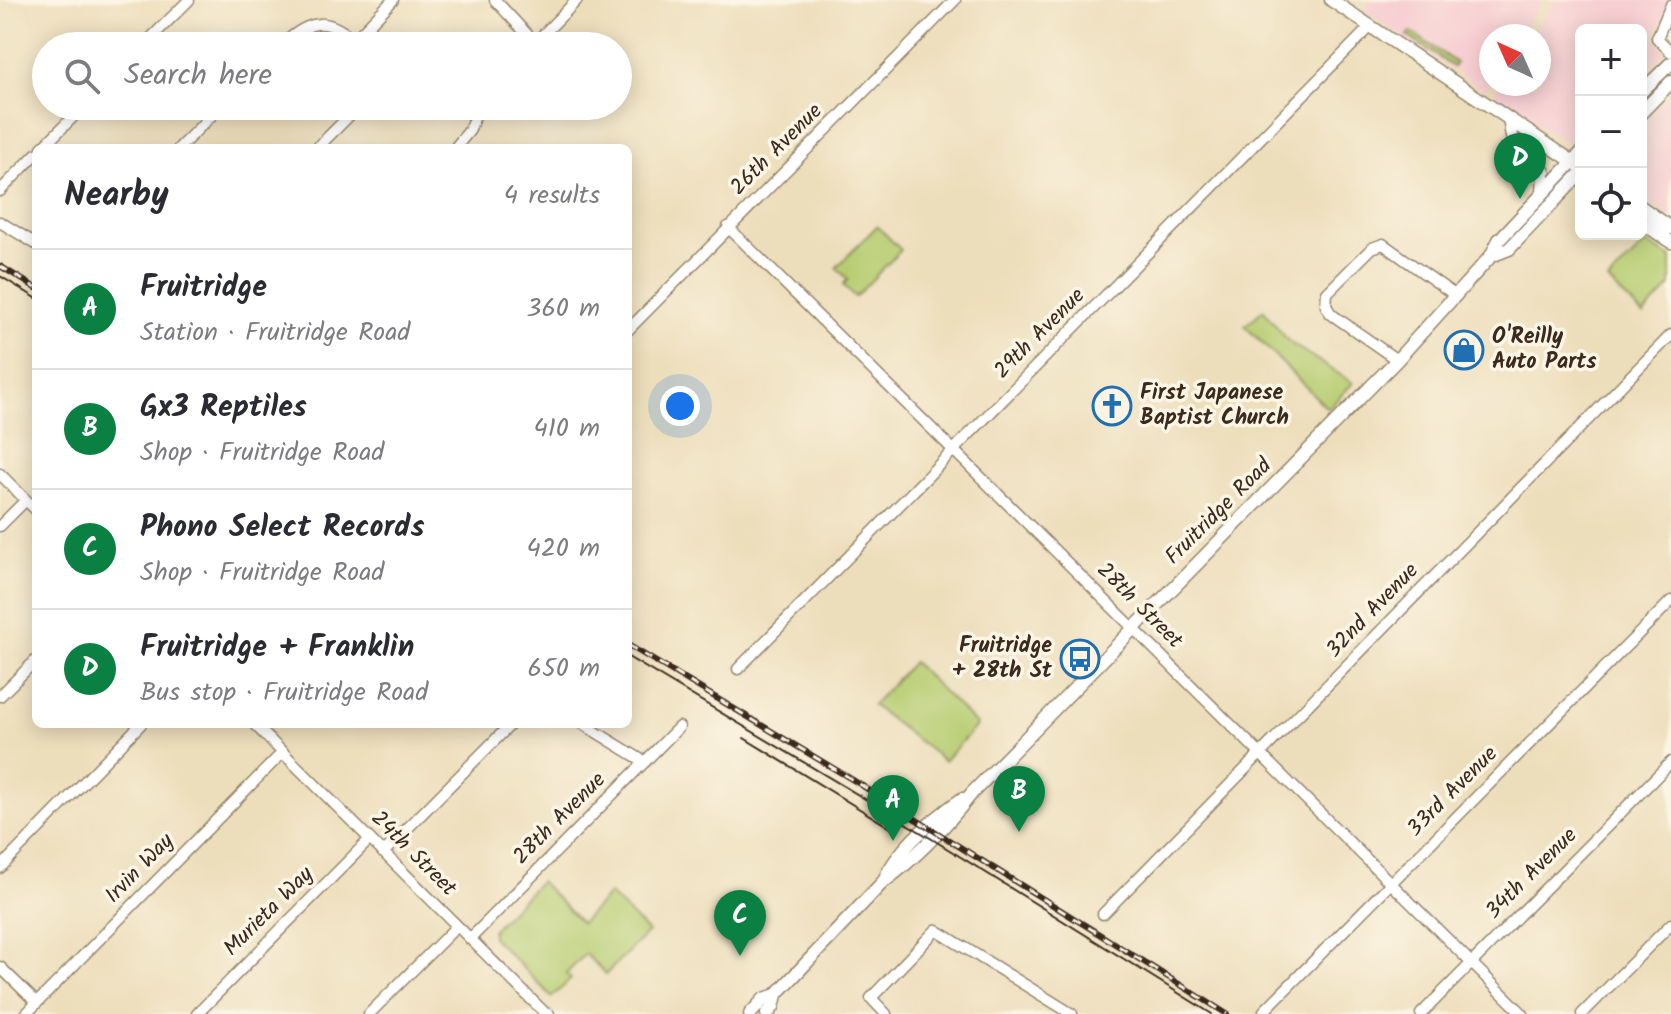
<!DOCTYPE html>
<meta charset="utf-8">
<style>
body{margin:0;font-family:Kalam,sans-serif;background:#f7f7f7;color:#2b2b33}
.controls{position:absolute;right:24px;top:24px;display:grid;overflow:hidden;border-radius:12px;box-shadow:0 4px 20px #0003}
.controls button{width:72px;height:72px;display:grid;place-items:center;padding:0;border:0;border-bottom:2px solid #e1e1e2;background:#fff;color:#2b2b33;font:40px sans-serif}
.compass{position:absolute;left:1479px;top:24px;width:72px;height:72px;border-radius:50%;background:#fff;box-shadow:0 4px 20px #0003;rotate:315deg}
.you{position:absolute;left:680px;top:406px;width:28px;height:28px;margin:-20px;border:6px solid #fff;border-radius:50%;background:#1a73e8;box-shadow:0 0 0 12px #1a73e833}
.badge{display:grid;place-items:center;width:52px;height:52px;border-radius:50%;background:#0b8043;color:#fff;font-size:26px;font-weight:700}
.pin{position:absolute;translate:-50% -66px;filter:drop-shadow(0 2px 4px #0008)}
.pin::after{content:'';position:absolute;top:42px;width:28px;height:24px;background:inherit;clip-path:polygon(0 0,100% 0,50% 100%)}
.list{margin:0;padding:0;list-style:none}
h2{display:flex;justify-content:space-between;align-items:center;height:104px;margin:0;padding:0 32px;font-size:34px}
h2 small{font-size:26px;font-weight:400;color:#7c7c81}
.list li{display:grid;grid-template-columns:52px 1fr auto;gap:24px;align-items:center;box-sizing:border-box;height:120px;padding:0 32px;border-top:2px solid #e1e1e2}
.list b{display:block;font-size:30px;white-space:nowrap}
.list p{margin:0;font-size:26px;white-space:nowrap;color:#7c7c81}
.list em{font-size:26px;font-style:normal;color:#7c7c81}
.icon{flex:none;width:44px;height:44px;fill:none;stroke:currentColor;stroke-width:2;stroke-linecap:round;stroke-linejoin:round}
.map{position:relative;flex:none;width:1671px;height:1014px;overflow:hidden}
.search{position:absolute;background:#fff;box-shadow:0 4px 20px #0003;left:32px;top:32px;width:600px;height:88px;display:flex;align-items:center;gap:20px;box-sizing:border-box;padding:0 28px;border-radius:44px;color:#7c7c81;font-size:30px}
.panel{position:absolute;background:#fff;box-shadow:0 4px 20px #0003;left:32px;top:144px;width:600px;height:584px;border-radius:12px}
.map>svg:first-child{display:block}
.built{fill:#f7cfd2}
.green{fill:#b6cc70;stroke:#787b47;stroke-width:2}
.lines{fill:none;stroke-linecap:round;stroke-linejoin:round}
.minor-casing{stroke:#94846c;stroke-width:13}
.major-casing{stroke:#94846c;stroke-width:15}
.minor{stroke:#fff;stroke-width:10}
.major{stroke:#fff;stroke-width:12}
.tram{stroke:#3b2a1e;stroke-width:2}
.rail-casing{stroke:#3b2a1e;stroke-width:6}
.rail{stroke:#fcf5e5;stroke-width:3;stroke-dasharray:9;stroke-linecap:butt}
.labels{text-anchor:middle;dominant-baseline:central;stroke-width:7;stroke-linejoin:round;paint-order:stroke}
.street-label{font-size:22px;fill:#3b2a1e;stroke:#fcf5e5}
.poi-label{font-size:22px;font-weight:bold;fill:#3b2a1e;stroke:#fcf5e5;text-anchor:start}
</style>
<div class="map">
<svg width="1671" height="1014" viewBox="0 0 1671 1014">
<rect width="100%" height="100%" fill="#fcf5e5"/>
<filter id="ink" filterUnits="userSpaceOnUse"><feTurbulence type="fractalNoise" baseFrequency=".0125" numOctaves="2"/><feDisplacementMap in="SourceGraphic" scale="16" xChannelSelector="R" yChannelSelector="G"/><feConvolveMatrix kernelMatrix="1 2 1 2 8 2 1 2 1" color-interpolation-filters="sRGB"/></filter>
<filter id="wash" filterUnits="userSpaceOnUse"><feTurbulence type="fractalNoise" baseFrequency=".006" numOctaves="4" result="noise"/><feDisplacementMap in="SourceGraphic" scale="32" xChannelSelector="R" yChannelSelector="G"/><feGaussianBlur stdDeviation="1.8" result="paint"/><feColorMatrix in="noise" values="0 0 0 0 0 0 0 0 0 0 0 0 0 0 0 0 0 1.4 0 .05"/><feComposite in="paint" operator="in"/></filter>
<g filter="url(#wash)">
<rect width="100%" height="100%" fill="#eddebb"/>
<!-- built -->
<path class="built" d="M 1371,0 L 1536,0 L 1541,3 L 1520,36 L 1491,36 L 1491,82 L 1485,91 L 1364,11 Z
M 1555,0 L 1670,0 L 1654,37 L 1666,51 L 1641,76 L 1641,30 L 1581,30 L 1581,137 L 1569,142 L 1563,140 L 1493,97 L 1499,84 L 1539,84 L 1539,36 L 1531,36 Z
M 1671,92 L 1671,218 L 1641,197 L 1641,125 Z"/>
<!-- green -->
<path class="green" d="M 1411,32 L 1456,63 L 1453,67 L 1408,36 Z
M 877,226 L 901,250 L 855,297 L 843,285 L 848,279 L 836,268 Z
M 1646,243 L 1671,258 L 1671,286 L 1643,315 L 1608,281 Z
M 1263,310 L 1289,342 L 1353,383 L 1328,409 L 1245,326 Z
M 913,662 L 977,725 L 944,761 L 872,705 Z
M 540,881 L 581,923 L 609,894 L 648,932 L 606,974 L 585,954 L 566,974 L 571,979 L 552,997 L 492,937 L 492,930 Z"/>
</g>
<g filter="url(#ink)">
<g class="lines">
<!-- minor casing -->
<g class="minor-casing">
<path id="minor" d="M 495,0 L 537,45
M 1671,5 L 1657,38 L 1671,52
M 354,40 L 393,0
M 143,46 L 189,0
M 281,46 C 311,17 330,16 360,46
M 532,46 L 577,0
M 42,148 L 84,106
M 179,148 L 221,106
M 317,148 L 359,106
M 455,148 L 469,131 L 479,106
M 0,191 L 36,154
M 0,222 L 36,244
M 728,227 L 1523,1014
M 628,330 L 955,0
M 1397,360 L 1331,314 L 1326,306 L 1327,293 L 1372,248 L 1383,244 L 1456,296
M 0,474 L 36,510
M 0,526 L 26,500
M 738,669 L 1371,26
M 0,696 L 36,660
M 254,724 L 544,1012 L 549,1014
M 583,724 L 645,762
M 383,853 L 511,724
M 0,868 L 141,724
M 1103,914 L 1671,335
M 470,939 L 679,727
M 0,967 L 37,1003
M 1264,1011 L 1671,601
M 26,1014 L 283,752
M 197,1014 L 370,839
M 369,1014 L 457,926
M 886,1014 L 871,998 L 936,930 L 1072,1014
M 1421,1014 L 1671,762
M 1582,1014 L 1671,924"/>
</g>
<!-- major casing -->
<g class="major-casing">
<path id="major" d="M 1331,0 L 1581,167
M 1641,92 L 1671,63
M 1641,113 L 1671,82
M 1509,119 L 1513,142 L 1540,165 L 1544,172 L 1543,191
M 1641,207 L 1671,228
M 1641,222 L 1671,242
M 1491,256 L 1509,249 L 1581,173
M 884,880 C 899,848 933,819 962,799
M 750,1014 L 764,999 L 776,995 L 882,883 C 916,858 946,826 972,793 L 1397,360 L 1491,256 L 1499,240 L 1581,153
M 767,1014 L 773,1007 L 776,995"/>
</g>
<!-- minor -->
<use href="#minor" class="minor"/>
<!-- major -->
<use href="#major" class="major"/>
<!-- tram -->
<path class="tram" d="M 0,276 L 36,298
M 628,657 L 932,839 L 1212,1014
M 744,738 L 894,830"/>
<!-- rail casing -->
<g class="rail-casing">
<path id="rail" d="M 0,266 L 36,288
M 628,645 L 853,780 L 1227,1014"/>
</g>
<!-- rail -->
<use href="#rail" class="rail"/>
</g>
</g>
<!-- icons -->
<defs>
<g id="shop-ring" transform="scale(2)"><circle r="9.5" fill="#fcf5e5" stroke="#1f6fb2" stroke-width="1.5"/><path d="M-5-2.5h2.3a2.7 3.5 0 0 1 5.4 0H5L5.5 6h-11ZM-1.5-2.5h3a1.5 2.3 0 0 0-3 0Z" fill="#1f6fb2"/></g>
<g id="church-ring" transform="scale(2)"><circle r="9.5" fill="#fcf5e5" stroke="#1f6fb2" stroke-width="1.5"/><path d="M-1.2-6h2.4v3.5h3.3v2.4h-3.3V6h-2.4V-.1h-3.3v-2.4h3.3Z" fill="#1f6fb2"/></g>
<g id="bus-ring" transform="scale(2)"><circle r="9.5" fill="#fcf5e5" stroke="#1f6fb2" stroke-width="1.5"/><path d="M-5-6H5V4H4V6H2V4H-2V6H-4V4H-5ZM-3.5-4V0h7V-4ZM-3.5 1.2v1.5H-2V1.2ZM2 1.2v1.5H3.5V1.2Z" fill="#1f6fb2"/></g>
</defs>
<g fill-rule="evenodd">
<use href="#shop-ring" x="1464" y="350"/>
<use href="#church-ring" x="1112" y="406"/>
<use href="#bus-ring" x="1080" y="659"/>
</g>
<g class="labels">
<!-- street labels -->
<g class="street-label">
<text transform="translate(777 150) rotate(-45)">26th Avenue</text>
<text transform="translate(1040 334) rotate(-45)">29th Avenue</text>
<text transform="translate(1219 512) rotate(-45)">Fruitridge Road</text>
<text transform="translate(1139 606) rotate(45)">28th Street</text>
<text transform="translate(1373 611) rotate(-46)">32nd Avenue</text>
<text transform="translate(1453 792) rotate(-45)">33rd Avenue</text>
<text transform="translate(560 819) rotate(-45)">28th Avenue</text>
<text transform="translate(413 854) rotate(45)">24th Street</text>
<text transform="translate(140 869) rotate(-46)">Irvin Way</text>
<text transform="translate(1532 874) rotate(-45)">34th Avenue</text>
<text transform="translate(269 912) rotate(-45)">Murieta Way</text>
</g>
<!-- poi labels -->
<g class="poi-label">
<text x="1492" y="337">O'Reilly<tspan x="1492" dy="25">Auto Parts</tspan></text>
<text x="1140" y="393">First Japanese<tspan x="1140" dy="25">Baptist Church</tspan></text>
<text x="1052" y="646" text-anchor="end">Fruitridge<tspan x="1052" dy="25">+ 28th St</tspan></text>
</g>
</g>
</svg>
<div class="controls">
<button>+</button>
<button>−</button>
<button><svg class="icon" aria-label="locate" viewBox="0 0 24 24"><circle cx="12" cy="12" r="6"/><path d="M12 2v4M12 18v4M2 12h4M18 12h4"/></svg></button>
</div>
<svg class="compass" viewBox="-18 -18 36 36"><path d="M0-13l5 13h-10z" fill="#e53935"/><path d="M0 13l5-13h-10z" fill="#7c7c81"/></svg>
<div class="you"></div>
<div class="pin badge" style="left:893px;top:841px">A</div>
<div class="pin badge" style="left:1019px;top:832px">B</div>
<div class="pin badge" style="left:740px;top:956px">C</div>
<div class="pin badge" style="left:1520px;top:199px">D</div>
<div class="search"><svg class="icon" aria-label="search" viewBox="0 0 24 24"><circle cx="10" cy="10" r="6"/><path d="M15 15l6 6"/></svg>Search here</div>
<section class="panel">
<h2>Nearby<small>4 results</small></h2>
<ul class="list">
<li><span class="badge">A</span><div><b>Fruitridge</b><p>Station · Fruitridge Road</p></div><em>360 m</em></li>
<li><span class="badge">B</span><div><b>Gx3 Reptiles</b><p>Shop · Fruitridge Road</p></div><em>410 m</em></li>
<li><span class="badge">C</span><div><b>Phono Select Records</b><p>Shop · Fruitridge Road</p></div><em>420 m</em></li>
<li><span class="badge">D</span><div><b>Fruitridge + Franklin</b><p>Bus stop · Fruitridge Road</p></div><em>650 m</em></li>
</ul>
</section>
</div>
